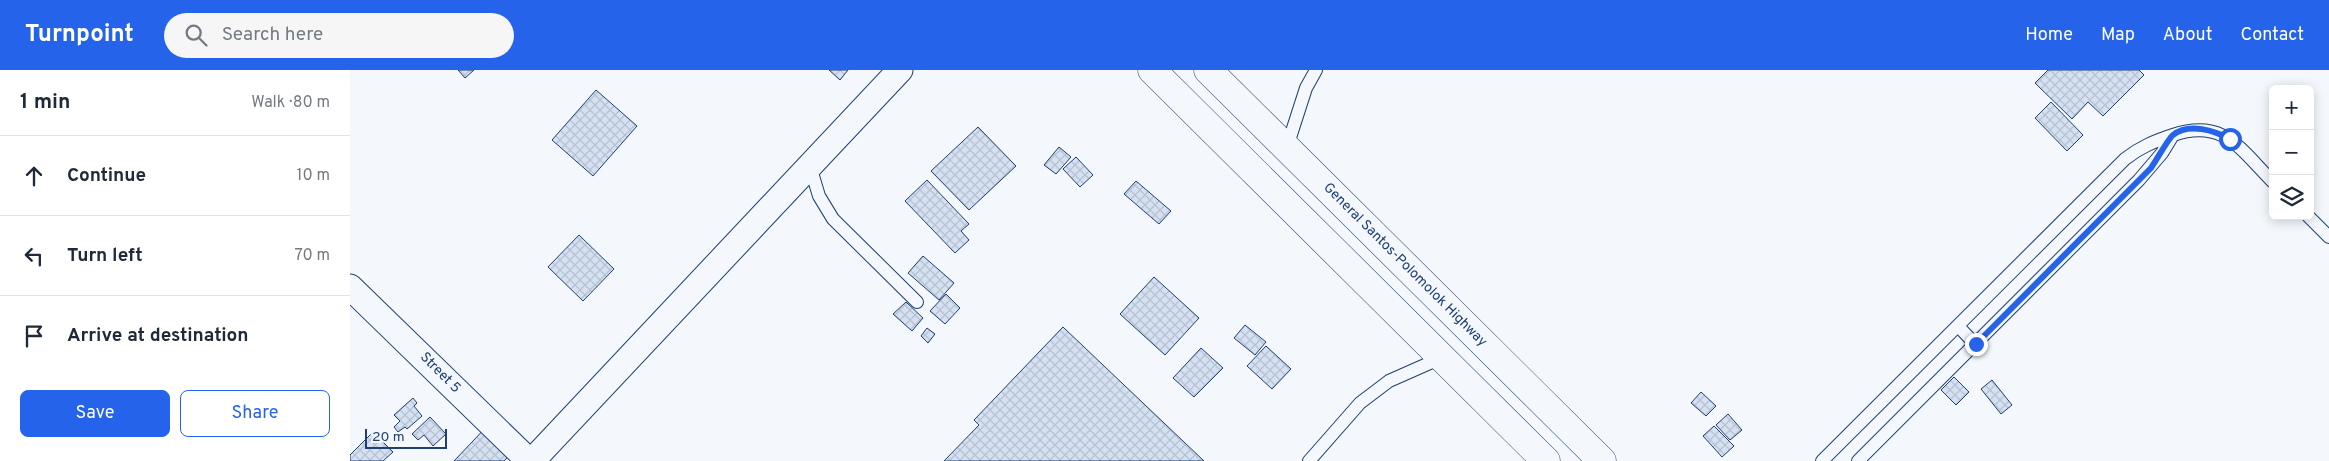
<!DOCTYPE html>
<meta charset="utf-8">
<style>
body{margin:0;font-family:Overpass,sans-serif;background:#f6f6f7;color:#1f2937}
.controls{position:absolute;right:15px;top:15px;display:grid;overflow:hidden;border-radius:8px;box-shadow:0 2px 12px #0003}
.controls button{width:45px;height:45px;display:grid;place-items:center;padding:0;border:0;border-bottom:1px solid #e0e1e3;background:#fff;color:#1f2937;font:25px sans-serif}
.scale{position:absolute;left:15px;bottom:12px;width:82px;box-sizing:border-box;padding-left:5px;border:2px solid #1d3f73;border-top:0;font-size:14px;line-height:18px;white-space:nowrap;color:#1d3f73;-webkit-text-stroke:4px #f4f7fb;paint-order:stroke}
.stop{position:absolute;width:15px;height:15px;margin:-11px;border:4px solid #2563eb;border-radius:50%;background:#fff}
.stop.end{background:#2563eb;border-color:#fff;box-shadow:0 1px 5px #0008}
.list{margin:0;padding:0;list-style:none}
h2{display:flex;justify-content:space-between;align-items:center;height:65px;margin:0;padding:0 20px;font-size:21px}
h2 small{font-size:16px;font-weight:400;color:#747a83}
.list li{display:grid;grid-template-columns:32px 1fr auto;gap:15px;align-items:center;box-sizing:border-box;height:80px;padding:0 20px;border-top:1px solid #e0e1e3}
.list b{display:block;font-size:19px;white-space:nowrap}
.list em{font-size:16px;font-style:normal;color:#747a83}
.actions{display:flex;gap:10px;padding:15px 20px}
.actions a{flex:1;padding:11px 0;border:1px solid #2563eb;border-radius:8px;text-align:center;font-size:18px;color:#2563eb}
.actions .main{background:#2563eb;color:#fff}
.icon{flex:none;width:28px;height:28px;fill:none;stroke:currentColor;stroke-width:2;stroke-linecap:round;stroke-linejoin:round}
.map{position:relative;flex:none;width:1979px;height:391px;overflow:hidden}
header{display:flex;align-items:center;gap:30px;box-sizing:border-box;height:70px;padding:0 25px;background:#2563eb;color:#fff}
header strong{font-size:24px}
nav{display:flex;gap:28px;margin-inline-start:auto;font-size:18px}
.search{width:350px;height:45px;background:#f6f6f7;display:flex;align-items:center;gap:12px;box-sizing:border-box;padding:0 18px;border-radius:28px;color:#747a83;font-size:19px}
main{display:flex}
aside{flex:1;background:#fff}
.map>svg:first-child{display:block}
.building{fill:url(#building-cross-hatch);stroke:#1d3f73}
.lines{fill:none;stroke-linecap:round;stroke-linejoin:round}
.lane-casing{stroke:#1d3f73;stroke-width:14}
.street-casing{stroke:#1d3f73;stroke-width:27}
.highway-casing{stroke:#1d3f73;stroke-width:29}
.lane{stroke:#f4f7fb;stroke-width:12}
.street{stroke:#f4f7fb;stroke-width:25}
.highway{stroke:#f4f7fb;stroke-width:28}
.route{stroke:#2563eb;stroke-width:6}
.labels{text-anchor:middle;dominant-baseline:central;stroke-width:4;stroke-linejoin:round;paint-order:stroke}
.street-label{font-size:14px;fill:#1d3f73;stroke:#f4f7fb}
</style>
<header>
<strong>Turnpoint</strong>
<div class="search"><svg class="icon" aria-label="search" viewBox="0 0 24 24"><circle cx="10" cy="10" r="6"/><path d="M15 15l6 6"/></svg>Search here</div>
<nav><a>Home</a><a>Map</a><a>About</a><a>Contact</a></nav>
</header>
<main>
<aside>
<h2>1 min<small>Walk · 80 m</small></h2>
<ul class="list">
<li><svg class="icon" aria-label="ahead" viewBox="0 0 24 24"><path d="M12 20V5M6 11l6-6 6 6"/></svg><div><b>Continue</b></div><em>10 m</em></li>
<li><svg class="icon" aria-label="left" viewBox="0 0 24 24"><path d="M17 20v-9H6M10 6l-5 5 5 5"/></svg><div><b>Turn left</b></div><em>70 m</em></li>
<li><svg class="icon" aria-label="arrive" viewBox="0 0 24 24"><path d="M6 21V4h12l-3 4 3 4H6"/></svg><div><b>Arrive at destination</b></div></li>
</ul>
<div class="actions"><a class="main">Save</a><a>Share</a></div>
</aside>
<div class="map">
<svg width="1979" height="391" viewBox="0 0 1979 391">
<defs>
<pattern id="building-cross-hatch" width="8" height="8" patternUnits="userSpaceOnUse" patternTransform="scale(1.25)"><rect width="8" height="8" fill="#d5e0f0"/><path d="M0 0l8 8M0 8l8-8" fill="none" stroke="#b6c1d1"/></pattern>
</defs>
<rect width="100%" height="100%" fill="#f4f7fb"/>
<!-- building -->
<path class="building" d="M 108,0 L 124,0 L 115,8 Z
M 479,0 L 498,0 L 490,10 Z
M 1698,0 L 1789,0 L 1794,5 L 1753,46 L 1738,32 L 1722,49 L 1685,13 Z
M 246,20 L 287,56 L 243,106 L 202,70 Z
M 1701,32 L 1733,65 L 1717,81 L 1685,48 Z
M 628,57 L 666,96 L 619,140 L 581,101 Z
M 709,77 L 721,87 L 706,104 L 694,95 Z
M 726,87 L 743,105 L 730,117 L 713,99 Z
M 577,110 L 619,154 L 611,161 L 619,170 L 605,183 L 555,131 Z
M 786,111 L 821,141 L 809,154 L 774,124 Z
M 229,165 L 264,199 L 233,231 L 198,197 Z
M 573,186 L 604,213 L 589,230 L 558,203 Z
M 804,207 L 849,248 L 815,285 L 770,244 Z
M 596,224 L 610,238 L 595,254 L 580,241 Z
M 556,232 L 573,248 L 562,261 L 543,244 Z
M 895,255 L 916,272 L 905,285 L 884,268 Z
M 713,257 L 854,391 L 594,391 L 629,355 L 624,350 Z
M 577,258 L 585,264 L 578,273 L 571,266 Z
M 916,276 L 941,299 L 922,319 L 897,296 Z
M 851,278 L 873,298 L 844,327 L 823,308 Z
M 1604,307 L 1619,322 L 1606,335 L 1591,320 Z
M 1642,310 L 1662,335 L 1651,344 L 1631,319 Z
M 1351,322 L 1366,336 L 1356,346 L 1341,333 Z
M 63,328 L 67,333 L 64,336 L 72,346 L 57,359 L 55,357 L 48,362 L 44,357 L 50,351 L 44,345 Z
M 1378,344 L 1392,360 L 1380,370 L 1366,355 Z
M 80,347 L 96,364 L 83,376 L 74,365 L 68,370 L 62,364 Z
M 141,352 L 168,376 L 154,391 L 104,391 Z
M 1364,356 L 1384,376 L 1372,387 L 1353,366 Z
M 23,362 L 43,382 L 33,391 L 0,391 L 0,385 Z"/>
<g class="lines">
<!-- lane casing -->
<g class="lane-casing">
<path id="lane" d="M 937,77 L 956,18 L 966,0
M 460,96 L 469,126 L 483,149 L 567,232
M 1958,146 L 1979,167
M 1608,256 L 1625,274
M 959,391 L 1010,333 L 1039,311 L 1091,288
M 1472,391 L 1775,89 C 1790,77 1805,71 1823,65 C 1874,48 1890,79 1923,112
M 1508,391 L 1789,110 L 1812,83 L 1823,65"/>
</g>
<!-- street casing -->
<g class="street-casing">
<path id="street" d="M 0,217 L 179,391
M 182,391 L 550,0"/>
</g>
<!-- highway casing -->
<g class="highway-casing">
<path id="highway" d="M 802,0 L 1196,391
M 858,0 L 1252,391"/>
</g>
<!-- lane -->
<use href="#lane" class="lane"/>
<!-- street -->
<use href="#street" class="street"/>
<!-- highway -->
<use href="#highway" class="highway"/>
</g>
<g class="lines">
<!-- route -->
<path class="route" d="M 1626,274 L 1801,98 C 1806,91 1818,69 1823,65 C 1839,52 1865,61 1880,69"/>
</g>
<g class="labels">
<!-- street labels -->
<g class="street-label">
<text transform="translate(1055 195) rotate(45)">General Santos-Polomolok Highway</text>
<text transform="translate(90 303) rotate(45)">Street 5</text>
</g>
</g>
</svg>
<div class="controls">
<button>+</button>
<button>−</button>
<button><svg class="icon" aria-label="layers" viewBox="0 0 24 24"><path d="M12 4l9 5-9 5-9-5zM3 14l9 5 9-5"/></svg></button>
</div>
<div class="scale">20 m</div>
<div class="stop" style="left:1880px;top:69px"></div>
<div class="stop end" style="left:1626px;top:274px"></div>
</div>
</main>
